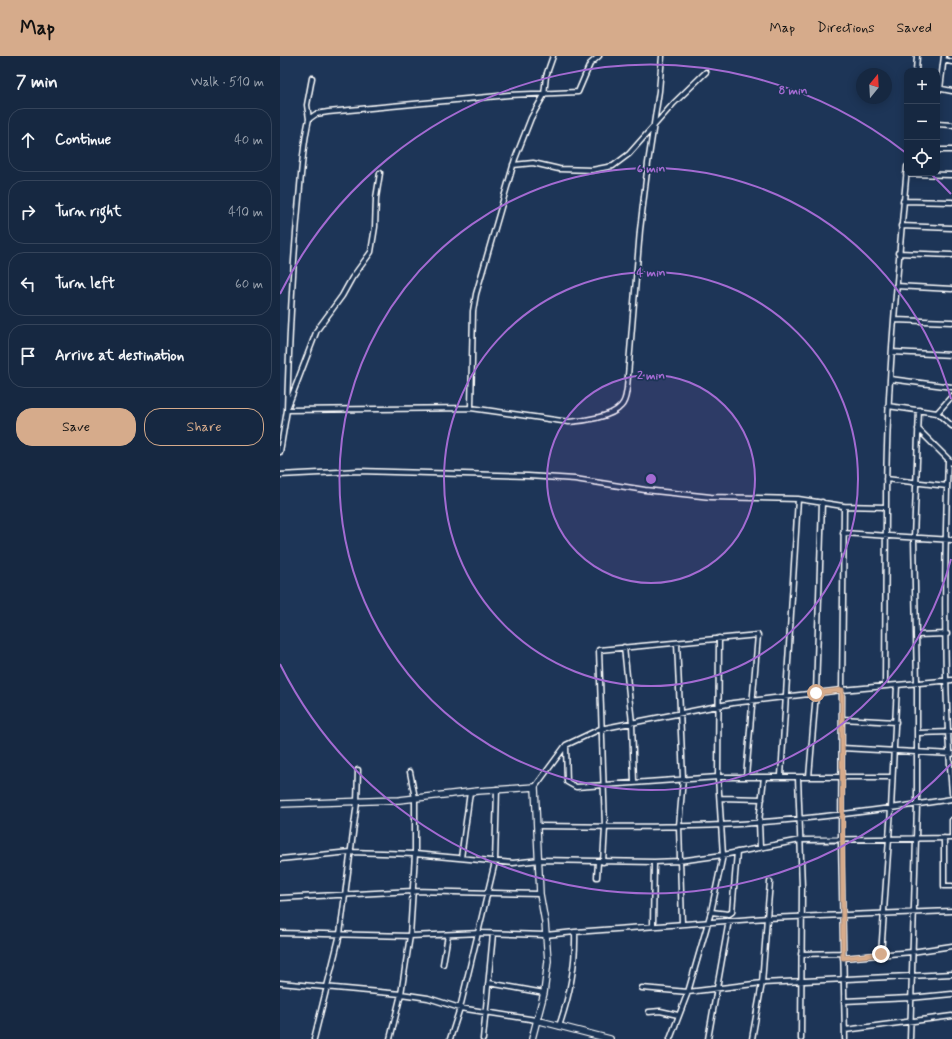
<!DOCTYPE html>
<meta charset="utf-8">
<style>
body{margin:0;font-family:Mynerve,sans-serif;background:#23344c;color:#f1f3f6}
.controls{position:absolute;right:12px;top:12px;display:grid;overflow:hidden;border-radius:8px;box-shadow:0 2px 10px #0003}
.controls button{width:36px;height:36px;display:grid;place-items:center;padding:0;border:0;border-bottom:1px solid #35445a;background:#162841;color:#f1f3f6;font:20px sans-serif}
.compass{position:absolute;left:576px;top:12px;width:36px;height:36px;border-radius:50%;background:#162841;box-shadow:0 2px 10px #0003;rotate:18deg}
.stop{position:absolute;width:12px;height:12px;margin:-9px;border:3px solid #d6ab8b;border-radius:50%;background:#fff}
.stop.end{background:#d6ab8b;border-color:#fff;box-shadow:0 1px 4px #0008}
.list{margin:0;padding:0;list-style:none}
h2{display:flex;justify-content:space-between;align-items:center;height:52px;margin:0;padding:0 16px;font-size:17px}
h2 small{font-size:13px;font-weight:400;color:#9ea6b1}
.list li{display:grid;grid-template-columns:26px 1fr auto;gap:12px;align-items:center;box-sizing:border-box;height:64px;margin:0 8px 8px;padding:0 8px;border:1px solid #35445a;border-radius:16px}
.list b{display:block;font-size:15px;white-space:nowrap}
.list em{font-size:13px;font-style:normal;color:#9ea6b1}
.actions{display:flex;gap:8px;padding:12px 16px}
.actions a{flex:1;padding:9px 0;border:1px solid #d6ab8b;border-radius:16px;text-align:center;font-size:14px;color:#d6ab8b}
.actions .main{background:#d6ab8b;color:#111}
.icon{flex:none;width:22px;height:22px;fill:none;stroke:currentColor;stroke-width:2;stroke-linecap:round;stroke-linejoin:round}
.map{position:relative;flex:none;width:672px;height:983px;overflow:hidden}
header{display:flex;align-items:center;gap:24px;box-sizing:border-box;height:56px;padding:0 20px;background:#d6ab8b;color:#111}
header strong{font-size:19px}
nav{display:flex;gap:22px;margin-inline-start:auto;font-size:14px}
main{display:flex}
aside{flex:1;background:#162841}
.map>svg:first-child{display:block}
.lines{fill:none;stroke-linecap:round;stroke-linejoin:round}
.street-casing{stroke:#fff;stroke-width:7}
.secondary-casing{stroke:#fff;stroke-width:8}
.street{stroke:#1d3557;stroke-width:4}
.secondary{stroke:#1d3557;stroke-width:5.5}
.route{stroke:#d6ab8b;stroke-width:5}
.ring{fill:none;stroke:#a36bd2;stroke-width:2}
.centre{fill:#a36bd2;stroke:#1d3557;stroke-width:2}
.ring-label{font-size:12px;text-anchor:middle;font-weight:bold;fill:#a36bd2;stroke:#1d3557;stroke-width:3.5;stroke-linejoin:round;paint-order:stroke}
</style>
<header>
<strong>Map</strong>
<nav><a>Map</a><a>Directions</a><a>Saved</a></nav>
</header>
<main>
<aside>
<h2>7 min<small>Walk · 510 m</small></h2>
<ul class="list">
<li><svg class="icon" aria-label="ahead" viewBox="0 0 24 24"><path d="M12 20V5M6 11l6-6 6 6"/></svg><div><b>Continue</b></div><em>40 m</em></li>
<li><svg class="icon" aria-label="right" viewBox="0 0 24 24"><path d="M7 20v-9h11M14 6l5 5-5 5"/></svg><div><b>Turn right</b></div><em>410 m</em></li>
<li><svg class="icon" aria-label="left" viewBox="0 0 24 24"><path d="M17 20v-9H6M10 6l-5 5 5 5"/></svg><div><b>Turn left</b></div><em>60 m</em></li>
<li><svg class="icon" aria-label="arrive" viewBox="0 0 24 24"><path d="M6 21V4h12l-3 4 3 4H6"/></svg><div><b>Arrive at destination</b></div></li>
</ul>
<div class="actions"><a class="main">Save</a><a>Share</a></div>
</aside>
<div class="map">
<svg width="672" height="983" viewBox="0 0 672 983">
<rect width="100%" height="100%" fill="#1d3557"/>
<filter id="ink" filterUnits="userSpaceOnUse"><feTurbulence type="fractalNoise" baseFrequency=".025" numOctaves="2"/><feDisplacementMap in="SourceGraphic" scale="8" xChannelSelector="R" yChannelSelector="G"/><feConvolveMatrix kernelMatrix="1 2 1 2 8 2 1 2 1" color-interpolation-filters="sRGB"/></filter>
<g filter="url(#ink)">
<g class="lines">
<!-- street casing -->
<g class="street-casing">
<path id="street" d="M 664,4 L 672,6
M 636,15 L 637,0
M 657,32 L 672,35
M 660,33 L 664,0
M 29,63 L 27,49 L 32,22
M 657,68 L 672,69
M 657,94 L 672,94
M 233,109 L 253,107 L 279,113 L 312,114 L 333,110 L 349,98 L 394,47 L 426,16
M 626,118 L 672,119
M 623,145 L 672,146
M 621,170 L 672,172
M 618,197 L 672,199
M 616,230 L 672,233
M 614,264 L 672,266
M 612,296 L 672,299
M 610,323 L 672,331
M 8,350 L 37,274 L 62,240 L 72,222 L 91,196 L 95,171 L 96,142 L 100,117
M 608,350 L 657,357 L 672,370
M 191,352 L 193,255 L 196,238 L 235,103 L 251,62 L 264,39 L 266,20 L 273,0
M 7,354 C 9,287 12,220 18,153 C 21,123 22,92 29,63 L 36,58 L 48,56 L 229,39 L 298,36 L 310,8 L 319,0
M 657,357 L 672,340
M 638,373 L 672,407
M 0,396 L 7,354 L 191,352 L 289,366 C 303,365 332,361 341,350 C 346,345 346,338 347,332 L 360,174 L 368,107 L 379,35 L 382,0
M 668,404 C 664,513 663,628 672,737
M 0,419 L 79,415 L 248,420 L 295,423 L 365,434 L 431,441 L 518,443 L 563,450 L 606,451 C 606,337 617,224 627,111
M 606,423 L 667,430
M 564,450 L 562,634 L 672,624
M 563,477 L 672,484
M 636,579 L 667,578
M 397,587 L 403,722 L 399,770 L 402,868
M 344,591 L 352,667 L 354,726
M 605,630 L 606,451
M 562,663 L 616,666
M 637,677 L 672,676
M 286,690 L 287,726 L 296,731 L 438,721 L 612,721
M 562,692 L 672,698
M 501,720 L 518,443
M 518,721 L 522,831 L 521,983
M 529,721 L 536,637 L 542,446
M 255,731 L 286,689 L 320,673 L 453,647 L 562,634 L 561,784 L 565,983
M 440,742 L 482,743
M 257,770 C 318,771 379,772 440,769 C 517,765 595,755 672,743
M 664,782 L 664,830 L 672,830
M 672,782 L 672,764
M 480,792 L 479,766 L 484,721
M 181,802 L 190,736
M 0,803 L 70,796 L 135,798 L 233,807 L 260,804 L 374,806 L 399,805 L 443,799 L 520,784 L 672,782
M 323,806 L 325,771 L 319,594 L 478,579 L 466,721
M 317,821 L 318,806
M 0,842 L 133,835 L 260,838
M 431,856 L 449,858 L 452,856 L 457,796
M 373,870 L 374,806
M 295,876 L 487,862 L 490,826
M 0,877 L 130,880 L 201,877 L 266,879 L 295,876 C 296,909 290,939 279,970
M 521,898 L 563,897
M 601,899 L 611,753 L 617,629
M 563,902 L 632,896 L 672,890
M 163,908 L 168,879
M 0,927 L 121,938 L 148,942 L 180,952 L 256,964
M 209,927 L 264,937
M 362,932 L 408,936 L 482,927 L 672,918
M 564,945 L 630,942 L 672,938
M 369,956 L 380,955 L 398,959
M 565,974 L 672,960
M 34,983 L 60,878 L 77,746 L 78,714
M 110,983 L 121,938 L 130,880 L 135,798 L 135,742 L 130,716
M 170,983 L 180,952 L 215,806 L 217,733
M 203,983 L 213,878
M 390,983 L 408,936 L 431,856 L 443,799 L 438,721 L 439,582
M 428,983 L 449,864
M 472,983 L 482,927 L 487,862 L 672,855
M 630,983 L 637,749 L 637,627 L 634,482 L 639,354"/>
</g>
<!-- secondary casing -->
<g class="secondary-casing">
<path id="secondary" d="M 0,748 L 119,744 L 198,735 L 255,731 L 260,838 L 265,866 L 268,905 L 264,937 L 252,983
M 256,964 L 330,983"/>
</g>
<!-- street -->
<use href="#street" class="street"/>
<!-- secondary -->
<use href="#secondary" class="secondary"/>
</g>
</g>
<g class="lines" filter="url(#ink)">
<!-- route -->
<path class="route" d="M 536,637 L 562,634 L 563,902 L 601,898"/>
</g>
<!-- distance rings -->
<circle cx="371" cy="423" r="104" fill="#a36bd2" fill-opacity=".12"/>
<g class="ring">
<circle cx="371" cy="423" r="104"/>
<circle cx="371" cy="423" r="207"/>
<path d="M671 503A311 311 0 1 1 671 343"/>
<path d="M671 708A414 414 0 0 1 0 608M0 238A414 414 0 0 1 626 97M651 118A414 414 0 0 1 671 138"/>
</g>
<circle cx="371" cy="423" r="6" class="centre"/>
<g class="ring-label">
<text x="513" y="38">8 min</text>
<text x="371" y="116">6 min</text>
<text x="371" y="220">4 min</text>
<text x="371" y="323">2 min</text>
</g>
</svg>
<div class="controls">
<button>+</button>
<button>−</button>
<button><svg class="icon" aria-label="locate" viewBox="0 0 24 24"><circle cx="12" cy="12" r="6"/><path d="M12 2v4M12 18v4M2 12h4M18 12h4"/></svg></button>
</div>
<svg class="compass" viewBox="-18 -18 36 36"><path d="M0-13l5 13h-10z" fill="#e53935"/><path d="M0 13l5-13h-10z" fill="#9ea6b1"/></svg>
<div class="stop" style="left:536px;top:637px"></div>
<div class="stop end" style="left:601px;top:898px"></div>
</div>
</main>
